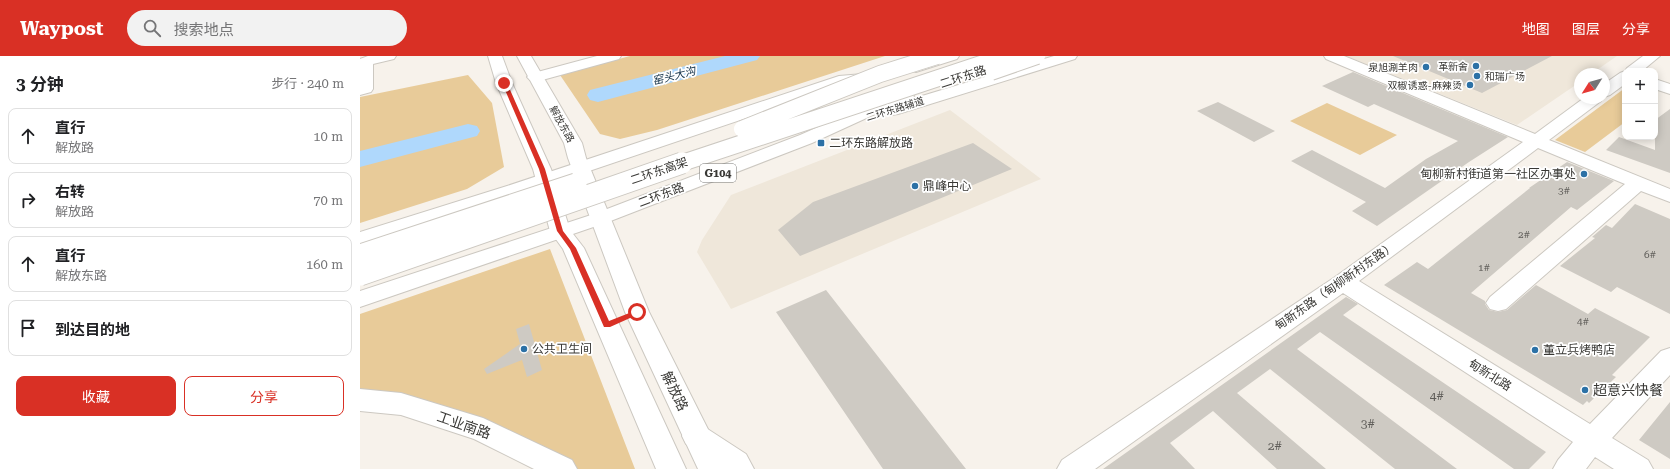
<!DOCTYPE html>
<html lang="zh">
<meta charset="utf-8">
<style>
body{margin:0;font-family:"Roboto Serif","Noto Sans SC",serif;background:#f2f2f2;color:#202124}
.controls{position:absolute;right:12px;top:12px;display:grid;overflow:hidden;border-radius:8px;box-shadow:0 2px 10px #0003}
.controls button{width:36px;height:36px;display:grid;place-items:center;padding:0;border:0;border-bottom:1px solid #e0e0e0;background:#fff;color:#202124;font:20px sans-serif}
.compass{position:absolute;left:1214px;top:12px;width:36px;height:36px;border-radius:50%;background:#fff;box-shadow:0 2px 10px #0003;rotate:233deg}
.stop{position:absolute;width:12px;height:12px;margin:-9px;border:3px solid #d93025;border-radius:50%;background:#fff}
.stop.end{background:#d93025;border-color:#fff;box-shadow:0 1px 4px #0008}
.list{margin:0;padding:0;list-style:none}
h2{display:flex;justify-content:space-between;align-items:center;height:52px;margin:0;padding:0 16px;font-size:17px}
h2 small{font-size:13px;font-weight:400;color:#757577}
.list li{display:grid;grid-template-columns:26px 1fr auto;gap:12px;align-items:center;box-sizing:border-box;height:56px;margin:0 8px 8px;padding:0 8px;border:1px solid #e0e0e0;border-radius:8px}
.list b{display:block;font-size:15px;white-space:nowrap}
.list p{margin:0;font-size:13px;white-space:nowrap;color:#757577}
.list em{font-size:13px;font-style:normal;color:#757577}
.actions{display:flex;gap:8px;padding:12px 16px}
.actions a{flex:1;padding:9px 0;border:1px solid #d93025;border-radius:8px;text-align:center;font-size:14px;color:#d93025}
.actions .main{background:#d93025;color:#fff}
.icon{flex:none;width:22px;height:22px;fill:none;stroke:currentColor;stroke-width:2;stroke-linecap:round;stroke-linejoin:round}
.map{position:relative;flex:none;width:1310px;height:413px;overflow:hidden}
header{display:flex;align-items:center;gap:24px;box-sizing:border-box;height:56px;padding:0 20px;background:#d93025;color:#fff}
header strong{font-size:19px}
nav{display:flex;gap:22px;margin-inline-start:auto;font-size:14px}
.search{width:280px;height:36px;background:#f2f2f2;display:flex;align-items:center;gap:10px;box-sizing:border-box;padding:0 14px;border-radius:22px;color:#757577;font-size:15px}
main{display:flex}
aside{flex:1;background:#fff}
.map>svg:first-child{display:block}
.built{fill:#efe7da}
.green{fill:#e8cb99}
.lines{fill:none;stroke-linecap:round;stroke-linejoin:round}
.river{fill:#afd8fc;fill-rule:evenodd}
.building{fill:#cecac3}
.minor-casing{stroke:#ccc8c1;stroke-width:2}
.major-casing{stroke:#ccc8c1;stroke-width:2}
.highway-casing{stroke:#ccc8c1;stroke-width:2}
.minor{fill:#fff;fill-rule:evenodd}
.major{fill:#fff;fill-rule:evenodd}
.highway{fill:#fff;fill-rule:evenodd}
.highway-bridge-far1-casing{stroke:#ccc8c1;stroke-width:18;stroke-linecap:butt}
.highway-bridge-casing{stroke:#ccc8c1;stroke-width:23;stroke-linecap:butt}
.highway-bridge-far1{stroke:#fff;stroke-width:16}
.highway-bridge{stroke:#fff;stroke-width:21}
.route{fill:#d93025}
.poi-dot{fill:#2c71a6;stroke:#fff;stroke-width:1.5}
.labels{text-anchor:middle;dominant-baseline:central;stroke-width:3.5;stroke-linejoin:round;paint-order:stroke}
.far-poi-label{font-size:10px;fill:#393835;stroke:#fff;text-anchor:end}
.far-street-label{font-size:10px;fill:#393835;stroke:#fff}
.number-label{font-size:10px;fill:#5e5c58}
.far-water-label{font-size:11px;font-style:italic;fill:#0d2c44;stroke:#fff}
.shield{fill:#fff;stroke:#747472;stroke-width:1}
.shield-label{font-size:11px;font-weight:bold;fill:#393835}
.street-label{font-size:12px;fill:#393835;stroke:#fff}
.poi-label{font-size:12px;fill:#393835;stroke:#fff;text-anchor:start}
.near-number-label{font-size:12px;fill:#5e5c58}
.near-poi-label{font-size:14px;fill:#393835;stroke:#fff;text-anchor:start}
.near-street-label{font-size:14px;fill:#393835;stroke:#fff}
</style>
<header>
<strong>Waypost</strong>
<div class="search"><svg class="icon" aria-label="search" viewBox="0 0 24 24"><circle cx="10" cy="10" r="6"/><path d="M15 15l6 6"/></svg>搜索地点</div>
<nav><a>地图</a><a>图层</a><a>分享</a></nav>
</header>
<main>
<aside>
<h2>3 分钟<small>步行 · 240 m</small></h2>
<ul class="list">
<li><svg class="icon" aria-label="ahead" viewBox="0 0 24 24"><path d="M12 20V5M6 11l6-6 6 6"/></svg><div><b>直行</b><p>解放路</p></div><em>10 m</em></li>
<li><svg class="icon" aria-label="right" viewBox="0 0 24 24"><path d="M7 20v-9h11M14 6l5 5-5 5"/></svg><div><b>右转</b><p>解放路</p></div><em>70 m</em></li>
<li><svg class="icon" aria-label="ahead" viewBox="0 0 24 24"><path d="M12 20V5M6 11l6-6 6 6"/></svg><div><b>直行</b><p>解放东路</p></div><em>160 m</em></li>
<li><svg class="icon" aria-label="arrive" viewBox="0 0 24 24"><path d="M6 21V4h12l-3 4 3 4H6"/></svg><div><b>到达目的地</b></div></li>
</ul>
<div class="actions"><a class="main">收藏</a><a>分享</a></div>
</aside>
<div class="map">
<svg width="1310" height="413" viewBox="0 0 1310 413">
<rect width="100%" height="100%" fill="#f7f2eb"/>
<!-- built -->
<path class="built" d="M 986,0 L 1257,0 L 1231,18 L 1220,18 L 1220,26 L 1157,69 Z
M 590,54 L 681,123 L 371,253 L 337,196 L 342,184 L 371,139 Z"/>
<!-- green -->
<path class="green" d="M 270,0 L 525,0 L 297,74 L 260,83 L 240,78 L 200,19 Z
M 108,19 L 132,47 L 144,111 L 107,133 L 0,167 L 0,41 Z
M 1265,32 L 1265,66 L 1225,96 L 1195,84 Z
M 967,47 L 1037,79 L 1000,99 L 930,65 Z
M 190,193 L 275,413 L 209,413 L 0,341 L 0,258 Z"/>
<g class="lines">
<!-- river -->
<path class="river" d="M 365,0 L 400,0 L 397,4 L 238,46 L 230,44 L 227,39 L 230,34 Z
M 108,68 L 117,70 L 120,75 L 117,80 L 0,111 L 0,95 Z"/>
</g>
<!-- building -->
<path class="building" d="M 1033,0 L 1192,0 L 1122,37 Z
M 993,16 L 1148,81 L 1109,106 L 1017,170 L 992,155 L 1006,146 L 931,105 L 952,94 L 1025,132 L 1066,103 L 1098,85 L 1014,48 L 1008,51 L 962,30 Z
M 858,46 L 915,75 L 894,86 L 837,55 Z
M 1310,53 L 1310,117 L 1246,94 L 1259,81 L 1295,94 L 1295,64 Z
M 613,87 L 652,113 L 440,200 L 418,174 L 453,146 Z
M 1207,106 L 1254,125 L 1217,154 L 1211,151 L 1111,237 L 1125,245 L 1125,248 L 1129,254 L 1138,256 L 1147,254 L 1176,229 L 1228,258 L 1235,252 L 1290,281 L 1252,319 L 1256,321 L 1229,347 L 1227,345 L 1223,349 L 1024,229 L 1057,206 L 1068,213 L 1170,132 L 1169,132 Z
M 1275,148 L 1310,163 L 1310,258 L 1257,231 L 1251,236 L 1200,210 L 1235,182 L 1232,181 L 1246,169 L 1252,172 Z
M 466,234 L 606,413 L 523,413 L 416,256 Z
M 986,241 L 998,248 L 983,259 L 1186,396 L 1169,413 L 1154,413 L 960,276 L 937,293 L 1097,413 L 1035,413 L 910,313 L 877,337 L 966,413 L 917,413 L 853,355 L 810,387 L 835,413 L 743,413 Z
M 169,268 L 182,314 L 167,321 L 162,304 L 127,318 L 124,313 L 160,288 L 156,273 Z
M 1310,346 L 1310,403 L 1279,384 Z"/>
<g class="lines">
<!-- minor casing -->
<g class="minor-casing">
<path id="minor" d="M 8,0 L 36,0 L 34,3 L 13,8 L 13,33 L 11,36 L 0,39 L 0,3 Z
M 237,0 L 261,0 L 259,3 L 175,26 L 170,24 L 167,21 L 170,18 Z
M 964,0 L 984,0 L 1175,78 L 1224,42 L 1243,42 L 1241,45 L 1189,84 L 1310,133 L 1310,146 L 1281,135 L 1146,253 L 1138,255 L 1130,253 L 1126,247 L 1130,241 L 1265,128 L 1178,92 L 999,225 L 1230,368 L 1301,295 L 1310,292 L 1310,319 L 1252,382 L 1288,404 L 1293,413 L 1254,413 L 1235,401 L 1226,413 L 1193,413 L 1198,404 L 1213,386 L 983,237 L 735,413 L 697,413 L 702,404 L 975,221 L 1163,86 L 966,3 Z
M 1283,0 L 1300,0 L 1282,15 L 1265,15 L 1265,28 L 1250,39 L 1244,41 L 1244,28 L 1260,17 L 1265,15 L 1267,12 Z
M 1295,23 L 1310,28 L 1310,38 L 1295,33 Z
M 336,368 L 346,372 L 386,398 L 394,413 L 362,413 L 326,388 L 322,380 L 326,372 Z"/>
</g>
<!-- major casing -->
<g class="major-casing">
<path id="major" d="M 128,0 L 142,0 L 152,27 L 191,113 L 210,174 L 224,192 L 326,413 L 296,413 L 203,193 L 190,175 L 173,113 L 136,27 Z
M 157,0 L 171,0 L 222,87 L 226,102 L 289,256 L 368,413 L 338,413 L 265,256 L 208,102 L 204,87 Z
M 0,333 L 41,337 L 123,362 L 212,404 L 217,413 L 174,413 L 114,383 L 41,359 L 0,355 Z"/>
</g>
<!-- highway casing -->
<g class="highway-casing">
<path id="highway" d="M 576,0 L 599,0 L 597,3 L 556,16 L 551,14 L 548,11 L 551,8 Z
M 694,0 L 717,0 L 715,3 L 538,58 L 532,59 L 526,58 L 524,54 L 452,87 L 248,166 L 0,251 L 0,235 L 234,158 L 440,79 L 524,42 L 546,35 L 552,37 L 554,40 L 552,43 Z
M 515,17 L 520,19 L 523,22 L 520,25 L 487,28 L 161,138 L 0,190 L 0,176 L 147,130 L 479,20 Z"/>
</g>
<!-- minor -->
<use href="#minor" class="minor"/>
<!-- major -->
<use href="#major" class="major"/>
<!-- highway -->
<use href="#highway" class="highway"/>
<!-- highway-bridge-far1 casing -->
<g class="highway-bridge-far1-casing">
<path id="highway-bridge-far1" d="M 631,16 L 677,0
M 382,73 L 520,18 L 577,0
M 319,108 L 645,0"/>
</g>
<!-- highway-bridge casing -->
<g class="highway-bridge-casing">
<path id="highway-bridge" d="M 0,199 L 216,128
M 0,219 L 322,107"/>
</g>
<!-- highway-bridge-far1 -->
<use href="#highway-bridge-far1" class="highway-bridge-far1"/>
<!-- highway-bridge -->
<use href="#highway-bridge" class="highway-bridge"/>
</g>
<!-- route -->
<path class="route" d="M 144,26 L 147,27 L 185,113 L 203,175 L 216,192 L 249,265 L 277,254 L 281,256 L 279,258 L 250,271 L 244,271 L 210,193 L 197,175 L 179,113 L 142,27 Z"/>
<!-- markers -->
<g class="poi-dot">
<circle cx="1116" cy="10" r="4"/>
<circle cx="1066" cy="11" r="4"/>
<circle cx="1117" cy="20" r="4"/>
<circle cx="1110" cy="29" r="4"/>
<rect x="457" y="83" width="8" height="8" rx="2"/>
<circle cx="1224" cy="118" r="4"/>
<circle cx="555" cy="130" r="4"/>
<circle cx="164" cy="293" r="4"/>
<circle cx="1175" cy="294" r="4"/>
<circle cx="1225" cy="334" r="4"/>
</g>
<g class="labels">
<!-- far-poi labels -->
<g class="far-poi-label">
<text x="1108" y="10">革新舍</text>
<text x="1058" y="11">泉旭涮羊肉</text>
<text x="1125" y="20" text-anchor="start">和瑞广场</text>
<text x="1102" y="29">双椒诱惑-麻辣烫</text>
</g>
<!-- far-street labels -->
<g class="far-street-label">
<text transform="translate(535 53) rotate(-17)">二环东路辅道</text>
<text transform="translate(202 68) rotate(61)">解放东路</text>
</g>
<!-- number labels -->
<g class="number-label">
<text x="1204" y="134">3#</text>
<text x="1164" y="178">2#</text>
<text x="1290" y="198">6#</text>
<text x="1124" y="211">1#</text>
<text x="1223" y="265">4#</text>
</g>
<!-- far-water labels -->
<g class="far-water-label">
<text transform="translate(314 20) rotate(-14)">窑头大沟</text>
</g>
<!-- shield labels -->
<rect class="shield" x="340" y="108" width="36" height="18" rx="3"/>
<g class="shield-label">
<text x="358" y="117">G104</text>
</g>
<!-- street labels -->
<g class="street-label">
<text transform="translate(603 21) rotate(-18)">二环东路</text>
<text transform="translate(299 115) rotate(-19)">二环东高架</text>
<text transform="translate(301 139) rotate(-21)">二环东路</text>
<text transform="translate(975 230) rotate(-35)">甸新东路（甸柳新村东路）</text>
<text transform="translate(1130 319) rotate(32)">甸新北路</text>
</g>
<!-- poi labels -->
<g class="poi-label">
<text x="469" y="87">二环东路解放路</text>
<text x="1216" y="118" text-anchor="end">甸柳新村街道第一社区办事处</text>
<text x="563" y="130">鼎峰中心</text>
<text x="172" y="293">公共卫生间</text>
<text x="1183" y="294">董立兵烤鸭店</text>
</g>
<!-- near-number labels -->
<g class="near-number-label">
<text x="1077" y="340">4#</text>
<text x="1008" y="368">3#</text>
<text x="915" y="390">2#</text>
</g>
<!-- near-poi labels -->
<g class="near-poi-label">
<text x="1233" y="334">超意兴快餐</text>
</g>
<!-- near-street labels -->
<g class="near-street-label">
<text transform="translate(315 335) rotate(64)">解放路</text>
<text transform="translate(104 369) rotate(19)">工业南路</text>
</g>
</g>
</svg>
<div class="controls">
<button>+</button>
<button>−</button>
</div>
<svg class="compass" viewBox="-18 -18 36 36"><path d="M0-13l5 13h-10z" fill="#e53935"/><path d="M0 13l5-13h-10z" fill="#757577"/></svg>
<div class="stop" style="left:277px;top:256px"></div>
<div class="stop end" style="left:144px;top:27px"></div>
</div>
</main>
